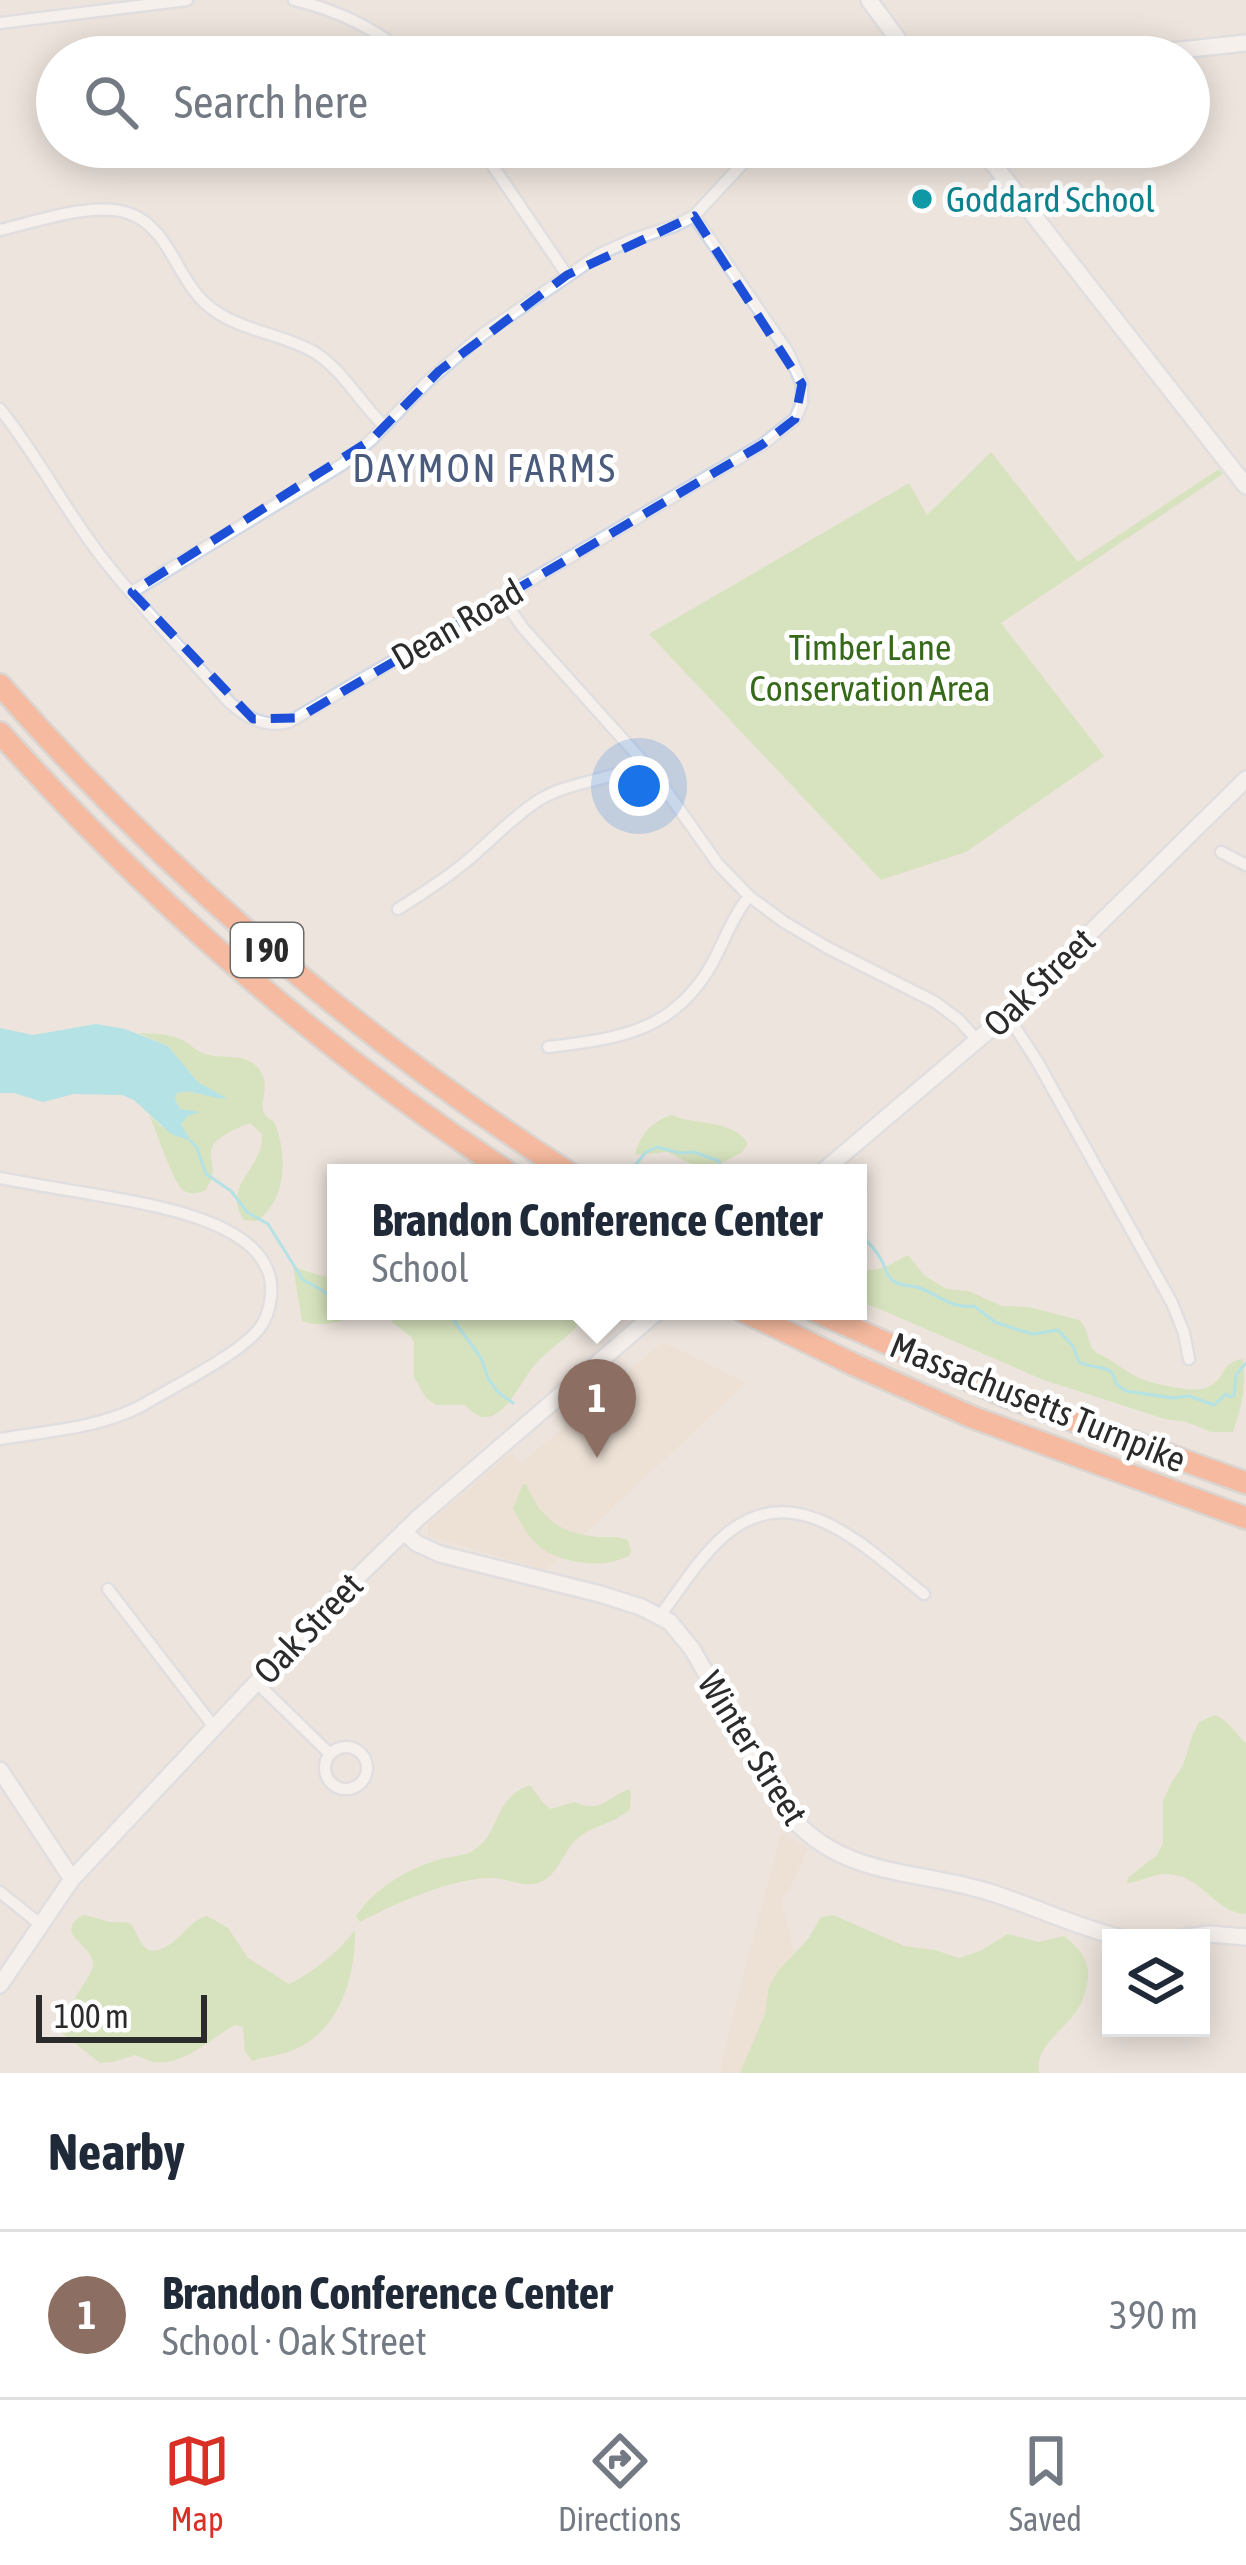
<!DOCTYPE html>
<meta charset="utf-8">
<style>
body{margin:0;font-family:"Asap Condensed",sans-serif;background:#f6f6f7;color:#1f2937}
.controls{position:absolute;right:36px;bottom:36px;display:grid;overflow:hidden;border-radius:0px;box-shadow:0 6px 30px #0003}
.controls button{width:108px;height:108px;display:grid;place-items:center;padding:0;border:0;border-bottom:3px solid #e0e1e3;background:#fff;color:#1f2937;font:60px sans-serif}
.scale{position:absolute;left:36px;bottom:30px;width:171px;box-sizing:border-box;padding-left:12px;border:6px solid #2b2b2b;border-top:0;font-size:33px;line-height:42px;white-space:nowrap;color:#2b2b2b;-webkit-text-stroke:9px #fff;paint-order:stroke}
.you{position:absolute;left:639px;top:786px;width:42px;height:42px;margin:-30px;border:9px solid #fff;border-radius:50%;background:#1a73e8;box-shadow:0 0 0 18px #1a73e833}
.badge{display:grid;place-items:center;width:78px;height:78px;border-radius:50%;background:#d93025;color:#fff;font-size:39px;font-weight:700}
.pin{position:absolute;translate:-50% -99px;filter:drop-shadow(0 3px 6px #0008)}
.pin::after{content:'';position:absolute;top:63px;width:42px;height:36px;background:inherit;clip-path:polygon(0 0,100% 0,50% 100%)}
.popup{position:absolute;left:327px;top:1164px;width:540px;height:156px;box-sizing:border-box;display:grid;place-content:center;border-radius:0px;background:#fff;filter:drop-shadow(0 3px 9px #0005);font-size:39px;white-space:nowrap;color:#747a83}
.popup b{font-size:45px;color:#1f2937}
.popup::after{content:'';position:absolute;left:50%;top:100%;margin-left:-24px;border:24px solid transparent;border-top-color:#fff}
.list{margin:0;padding:0;list-style:none}
h2{display:flex;justify-content:space-between;align-items:center;height:156px;margin:0;padding:0 48px;font-size:51px}
h2 small{font-size:39px;font-weight:400;color:#747a83}
.list li{display:grid;grid-template-columns:78px 1fr auto;gap:36px;align-items:center;box-sizing:border-box;height:168px;padding:0 48px;border-top:3px solid #e0e1e3}
.list b{display:block;font-size:45px;white-space:nowrap}
.list p{margin:0;font-size:39px;white-space:nowrap;color:#747a83}
.list em{font-size:39px;font-style:normal;color:#747a83}
.icon{flex:none;width:66px;height:66px;fill:none;stroke:currentColor;stroke-width:2;stroke-linecap:round;stroke-linejoin:round}
.map{position:relative;flex:none;width:1246px;height:2073px;overflow:hidden}
.search{position:absolute;background:#fff;box-shadow:0 6px 30px #0003;left:36px;right:36px;top:36px;height:132px;display:flex;align-items:center;gap:30px;box-sizing:border-box;padding:0 42px;border-radius:66px;color:#747a83;font-size:45px}
.sheet{height:324px;background:#fff}
nav{display:flex;justify-content:space-around;align-items:center;box-sizing:border-box;height:168px;border-top:3px solid #e0e1e3;background:#fff;font-size:33px;color:#747a83}
nav a{display:grid;justify-items:center;gap:6px}
nav .on{color:#d93025}
.map>svg:first-child{display:block}
.education{fill:#eedecc}
.green{fill:#bde399}
.water{fill:#70dfef}
.lines{fill:none;stroke-linecap:round;stroke-linejoin:round}
.stream{stroke:#70dfef;stroke-width:3}
.street-casing{stroke:#d2d8e4;stroke-width:15}
.secondary-casing{stroke:#d2d8e4;stroke-width:20}
.highway-casing{stroke:#c4c4c4;stroke-width:26}
.street{stroke:#fff;stroke-width:10}
.secondary{stroke:#fff;stroke-width:15}
.highway{stroke:#fe8756;stroke-width:21}
.marked{fill:none;stroke:#1d4ed8;stroke-width:9;stroke-dasharray:24 15;stroke-linejoin:round}
.culture-dot{fill:#0f9aa8;stroke:#fff;stroke-width:4.5}
.labels{text-anchor:middle;dominant-baseline:central;stroke-width:10;stroke-linejoin:round;paint-order:stroke}
.shield{fill:#fff;stroke:#6b6b6b;stroke-width:3}
.shield-label{font-size:33px;font-weight:bold;fill:#2b2b2b}
.culture-label{font-size:36px;fill:#0d838f;stroke:#fff;text-anchor:start}
.street-label{font-size:36px;fill:#2b2b2b;stroke:#fff}
.park-label{font-size:36px;fill:#36691a;stroke:#fff}
.neighbourhood-label{font-size:39px;letter-spacing:3px;fill:#4b5b7c;stroke:#fff}
</style>
<div class="map">
<svg width="1246" height="2073" viewBox="0 0 1246 2073">
<rect width="100%" height="100%" fill="#ede4dd"/>
<!-- education -->
<path class="education" d="M 663,1342 L 746,1383 L 546,1570 L 428,1536 L 428,1524 L 511,1453 L 522,1463 Z
M 781,1833 L 808,1848 L 795,1879 L 781,1901 L 812,2018 L 863,2073 L 720,2073 L 723,2054 Z"/>
<!-- green -->
<path class="green" d="M 991,452 L 1078,562 L 1219,469 L 1223,474 L 1001,623 L 1104,756 L 966,852 L 881,880 L 649,634 L 909,483 L 927,515 Z
M 138,1033 C 154,1034 170,1033 184,1041 C 190,1044 194,1049 200,1052 C 221,1062 247,1049 261,1072 C 273,1093 250,1109 274,1122 C 288,1153 287,1200 257,1221 L 244,1220 C 220,1184 265,1169 262,1134 L 250,1123 C 182,1149 229,1157 205,1191 C 197,1193 192,1195 184,1191 C 174,1186 156,1129 149,1115 L 161,1126 L 190,1140 L 181,1124 L 184,1118 L 196,1112 L 180,1109 L 175,1099 L 177,1093 C 190,1089 210,1097 225,1098 L 198,1082 L 168,1046 Z
M 672,1115 C 694,1126 733,1118 748,1144 L 741,1153 L 706,1171 L 667,1152 L 635,1155 C 638,1137 654,1119 672,1115 Z
M 908,1255 L 925,1276 L 947,1289 L 968,1291 L 1002,1306 L 1029,1307 L 1079,1320 L 1085,1327 L 1091,1347 L 1097,1353 C 1112,1359 1124,1371 1139,1378 C 1153,1384 1193,1393 1206,1388 C 1226,1381 1219,1362 1243,1359 C 1246,1388 1242,1406 1233,1432 L 1211,1432 L 1187,1422 L 1165,1419 L 1044,1380 L 875,1307 L 858,1302 L 858,1269 C 880,1273 889,1265 908,1255 Z
M 293,1267 L 336,1280 L 336,1311 L 358,1311 L 357,1317 C 338,1322 321,1328 302,1321 Z
M 387,1311 L 588,1311 C 576,1332 557,1343 540,1359 C 519,1378 499,1444 465,1405 L 436,1405 L 426,1398 L 414,1377 L 414,1342 L 410,1336 L 393,1323 Z
M 523,1484 L 526,1484 C 542,1520 559,1533 599,1537 C 610,1537 617,1536 628,1540 L 631,1551 L 629,1556 C 610,1564 600,1565 580,1562 C 542,1557 529,1541 513,1508 Z
M 1215,1715 C 1230,1721 1234,1733 1246,1743 L 1246,1914 C 1212,1912 1203,1874 1166,1874 C 1153,1874 1140,1882 1126,1883 L 1129,1877 L 1157,1855 L 1163,1843 L 1163,1801 L 1171,1783 L 1183,1766 L 1192,1736 L 1199,1722 Z
M 530,1785 L 544,1804 L 551,1809 L 574,1802 C 601,1813 604,1800 629,1789 L 631,1792 L 630,1809 C 613,1825 588,1826 574,1842 C 562,1855 556,1878 538,1883 C 521,1888 508,1878 492,1878 C 452,1878 395,1903 360,1922 L 356,1916 C 376,1887 407,1869 441,1859 C 453,1856 467,1856 477,1848 C 501,1829 494,1798 530,1785 Z
M 83,1915 C 93,1916 101,1920 110,1922 C 112,1922 127,1922 129,1923 C 139,1929 139,1958 161,1949 C 180,1942 188,1921 207,1916 L 228,1928 L 248,1958 L 289,1984 C 313,1972 339,1952 355,1930 C 356,1981 336,2041 281,2054 C 271,2057 262,2057 252,2061 L 245,2051 L 243,2027 L 234,2025 C 210,2040 183,2066 153,2062 C 147,2061 141,2056 135,2055 L 113,2062 L 100,2063 L 62,2033 C 62,2006 96,1975 93,1962 C 89,1942 53,1934 83,1915 Z
M 833,1915 L 904,1946 L 935,1950 L 959,1958 L 980,1951 L 1008,1934 L 1038,1942 L 1064,1936 C 1080,1949 1092,1962 1087,1984 C 1085,1993 1083,2002 1077,2010 C 1064,2031 1034,2046 1039,2073 L 740,2073 L 765,2014 L 769,1986 L 777,1972 L 808,1939 L 821,1917 Z"/>
<!-- water -->
<path class="water" d="M 96,1024 L 125,1029 L 168,1046 L 198,1082 L 228,1099 C 211,1099 193,1088 177,1093 L 175,1099 L 180,1109 L 200,1112 L 188,1116 L 181,1124 L 191,1141 L 171,1134 L 134,1100 L 122,1095 L 74,1094 L 43,1102 L 14,1093 L 0,1093 L 0,1028 L 33,1035 Z"/>
<g class="lines">
<!-- stream -->
<path class="stream" d="M 191,1141 L 197,1148 L 206,1174 L 231,1191 L 247,1212 L 268,1224 L 303,1280 L 322,1290 L 336,1303
M 629,1173 L 646,1152 L 657,1147 L 680,1153 L 694,1152 L 719,1161 L 721,1173
M 858,1233 C 868,1241 877,1251 883,1263 C 887,1272 885,1273 892,1280 C 902,1288 910,1284 920,1288 C 940,1296 952,1309 974,1306 L 995,1322 L 1022,1331 L 1034,1334 L 1058,1330 L 1073,1346 L 1079,1362 C 1090,1368 1101,1365 1112,1372 L 1117,1385 L 1126,1391 L 1173,1398 L 1189,1396 L 1214,1405 L 1226,1394 L 1230,1397 L 1234,1395 L 1236,1375 L 1246,1363
M 345,1311 L 353,1314 L 383,1311
M 447,1311 L 481,1358 L 489,1380 L 499,1393 L 513,1403
M 455,1320 L 474,1311"/>
<!-- street casing -->
<g class="street-casing">
<path id="street" d="M 294,0 C 337,10 375,28 409,57
M 0,23 L 187,0
M 480,147 L 567,275
M 0,230 C 35,222 94,201 128,213 C 169,227 175,275 205,303 C 235,331 279,332 314,352 C 343,370 360,403 384,426
M 0,409 C 37,455 64,508 100,555 C 139,606 186,653 228,701 C 247,718 264,728 289,722 L 763,444 L 795,419 L 802,403 L 802,384 L 788,352 L 694,216
M 132,592 L 343,464 L 371,440 L 427,382 L 483,334 L 600,254 L 631,240 L 674,226 L 694,216 L 758,147
M 502,598 L 523,628 L 656,776 L 718,864 L 749,896 L 784,922 L 828,948 L 935,1002 L 959,1020 L 977,1040
M 1221,852 L 1246,865
M 398,909 C 422,894 445,879 467,861 C 491,841 512,817 539,800 C 571,780 612,782 643,761
M 1007,1015 L 1037,1061 L 1172,1303 L 1184,1333 L 1189,1359
M 548,1047 C 621,1038 674,1032 713,962 C 725,939 733,916 749,896
M 0,1178 C 31,1184 61,1189 92,1194 C 144,1204 278,1220 271,1295 C 270,1308 267,1319 259,1329 C 238,1355 171,1388 141,1406 C 99,1428 47,1431 0,1439
M 108,1589 L 214,1727
M 660,1616 C 680,1589 699,1558 724,1536 C 796,1473 868,1550 924,1594
M 256,1682 L 330,1754
M325 1768a21 21 0 1 1 42 0a21 21 0 1 1-42 0Z
M 0,1892 L 41,1925"/>
</g>
<!-- secondary casing -->
<g class="secondary-casing">
<path id="secondary" d="M 869,0 L 911,57
M 1116,57 L 1246,43
M 980,147 L 1246,486
M 821,1173 L 1007,1015 L 1246,779
M 404,1531 L 416,1543 L 440,1554 L 600,1594 L 641,1607 L 670,1622 L 692,1649 L 785,1810 C 841,1879 912,1868 989,1892 C 1034,1906 1076,1927 1122,1938
M 0,1770 L 72,1879
M 1180,1938 L 1209,1934 L 1246,1937
M 0,1985 L 72,1879 L 332,1602 L 418,1518 L 658,1311"/>
</g>
<!-- highway casing -->
<g class="highway-casing">
<path id="highway" d="M 0,685 C 167,875 357,1036 569,1173
M 0,733 C 150,901 321,1049 509,1173
M 743,1311 L 857,1366 L 972,1417 L 1246,1518
M 815,1311 L 1003,1395 L 1246,1483"/>
</g>
<!-- street -->
<use href="#street" class="street"/>
<!-- secondary -->
<use href="#secondary" class="secondary"/>
<!-- highway -->
<use href="#highway" class="highway"/>
</g>
<!-- marked area -->
<path d="M0 0H1246V2073H0ZM 694,216 L 802,384 L 795,419 L 763,444 L 298,718 L 253,719 L 132,592 L 371,440 L 439,371 L 567,275 Z" fill="#ede4dd" fill-opacity=".55" fill-rule="evenodd"/>
<path class="marked" d="M 694,216 L 802,384 L 795,419 L 763,444 L 298,718 L 253,719 L 132,592 L 371,440 L 439,371 L 567,275 Z"/>
<!-- markers -->
<circle class="culture-dot" cx="922" cy="199" r="12"/>
<g class="labels">
<!-- shield labels -->
<rect class="shield" x="231" y="923" width="72" height="54" rx="9"/>
<g class="shield-label">
<text x="267" y="950">I 90</text>
</g>
<!-- culture labels -->
<g class="culture-label">
<text x="946" y="199">Goddard School</text>
</g>
<!-- street labels -->
<g class="street-label">
<text transform="translate(457 624) rotate(-30)">Dean Road</text>
<text transform="translate(1039 982) rotate(-44)">Oak Street</text>
<text transform="translate(1038 1402) rotate(22)">Massachusetts Turnpike</text>
<text transform="translate(308 1628) rotate(-46)">Oak Street</text>
<text transform="translate(753 1748) rotate(58)">Winter Street</text>
</g>
<!-- park labels -->
<g class="park-label">
<text x="870" y="647">Timber Lane<tspan x="870" dy="41">Conservation Area</tspan></text>
</g>
<!-- neighbourhood labels -->
<g class="neighbourhood-label">
<text x="485" y="468">DAYMON FARMS</text>
</g>
</g>
</svg>
<div class="controls">
<button><svg class="icon" aria-label="layers" viewBox="0 0 24 24"><path d="M12 4l9 5-9 5-9-5zM3 14l9 5 9-5"/></svg></button>
</div>
<div class="scale">100 m</div>
<div class="you"></div>
<div class="pin badge" style="left:597px;top:1458px;background:#8d6e63">1</div>
<div class="popup"><b>Brandon Conference Center</b>School</div>
<div class="search"><svg class="icon" aria-label="search" viewBox="0 0 24 24"><circle cx="10" cy="10" r="6"/><path d="M15 15l6 6"/></svg>Search here</div>
</div>
<section class="sheet">
<h2>Nearby<small></small></h2>
<ul class="list">
<li><span class="badge" style="background:#8d6e63">1</span><div><b>Brandon Conference Center</b><p>School · Oak Street</p></div><em>390 m</em></li>
</ul>
</section>
<nav>
<a class="on"><svg class="icon" aria-label="map" viewBox="0 0 24 24"><path d="M3 6l6-2 6 2 6-2v14l-6 2-6-2-6 2zM9 4v14M15 6v14"/></svg>Map</a>
<a><svg class="icon" aria-label="directions" viewBox="0 0 24 24"><path d="M12 3l9 9-9 9-9-9zM9 14v-3h6M13 9l2 2-2 2"/></svg>Directions</a>
<a><svg class="icon" aria-label="saved" viewBox="0 0 24 24"><path d="M7 4h10v16l-5-4-5 4z"/></svg>Saved</a>
</nav>
